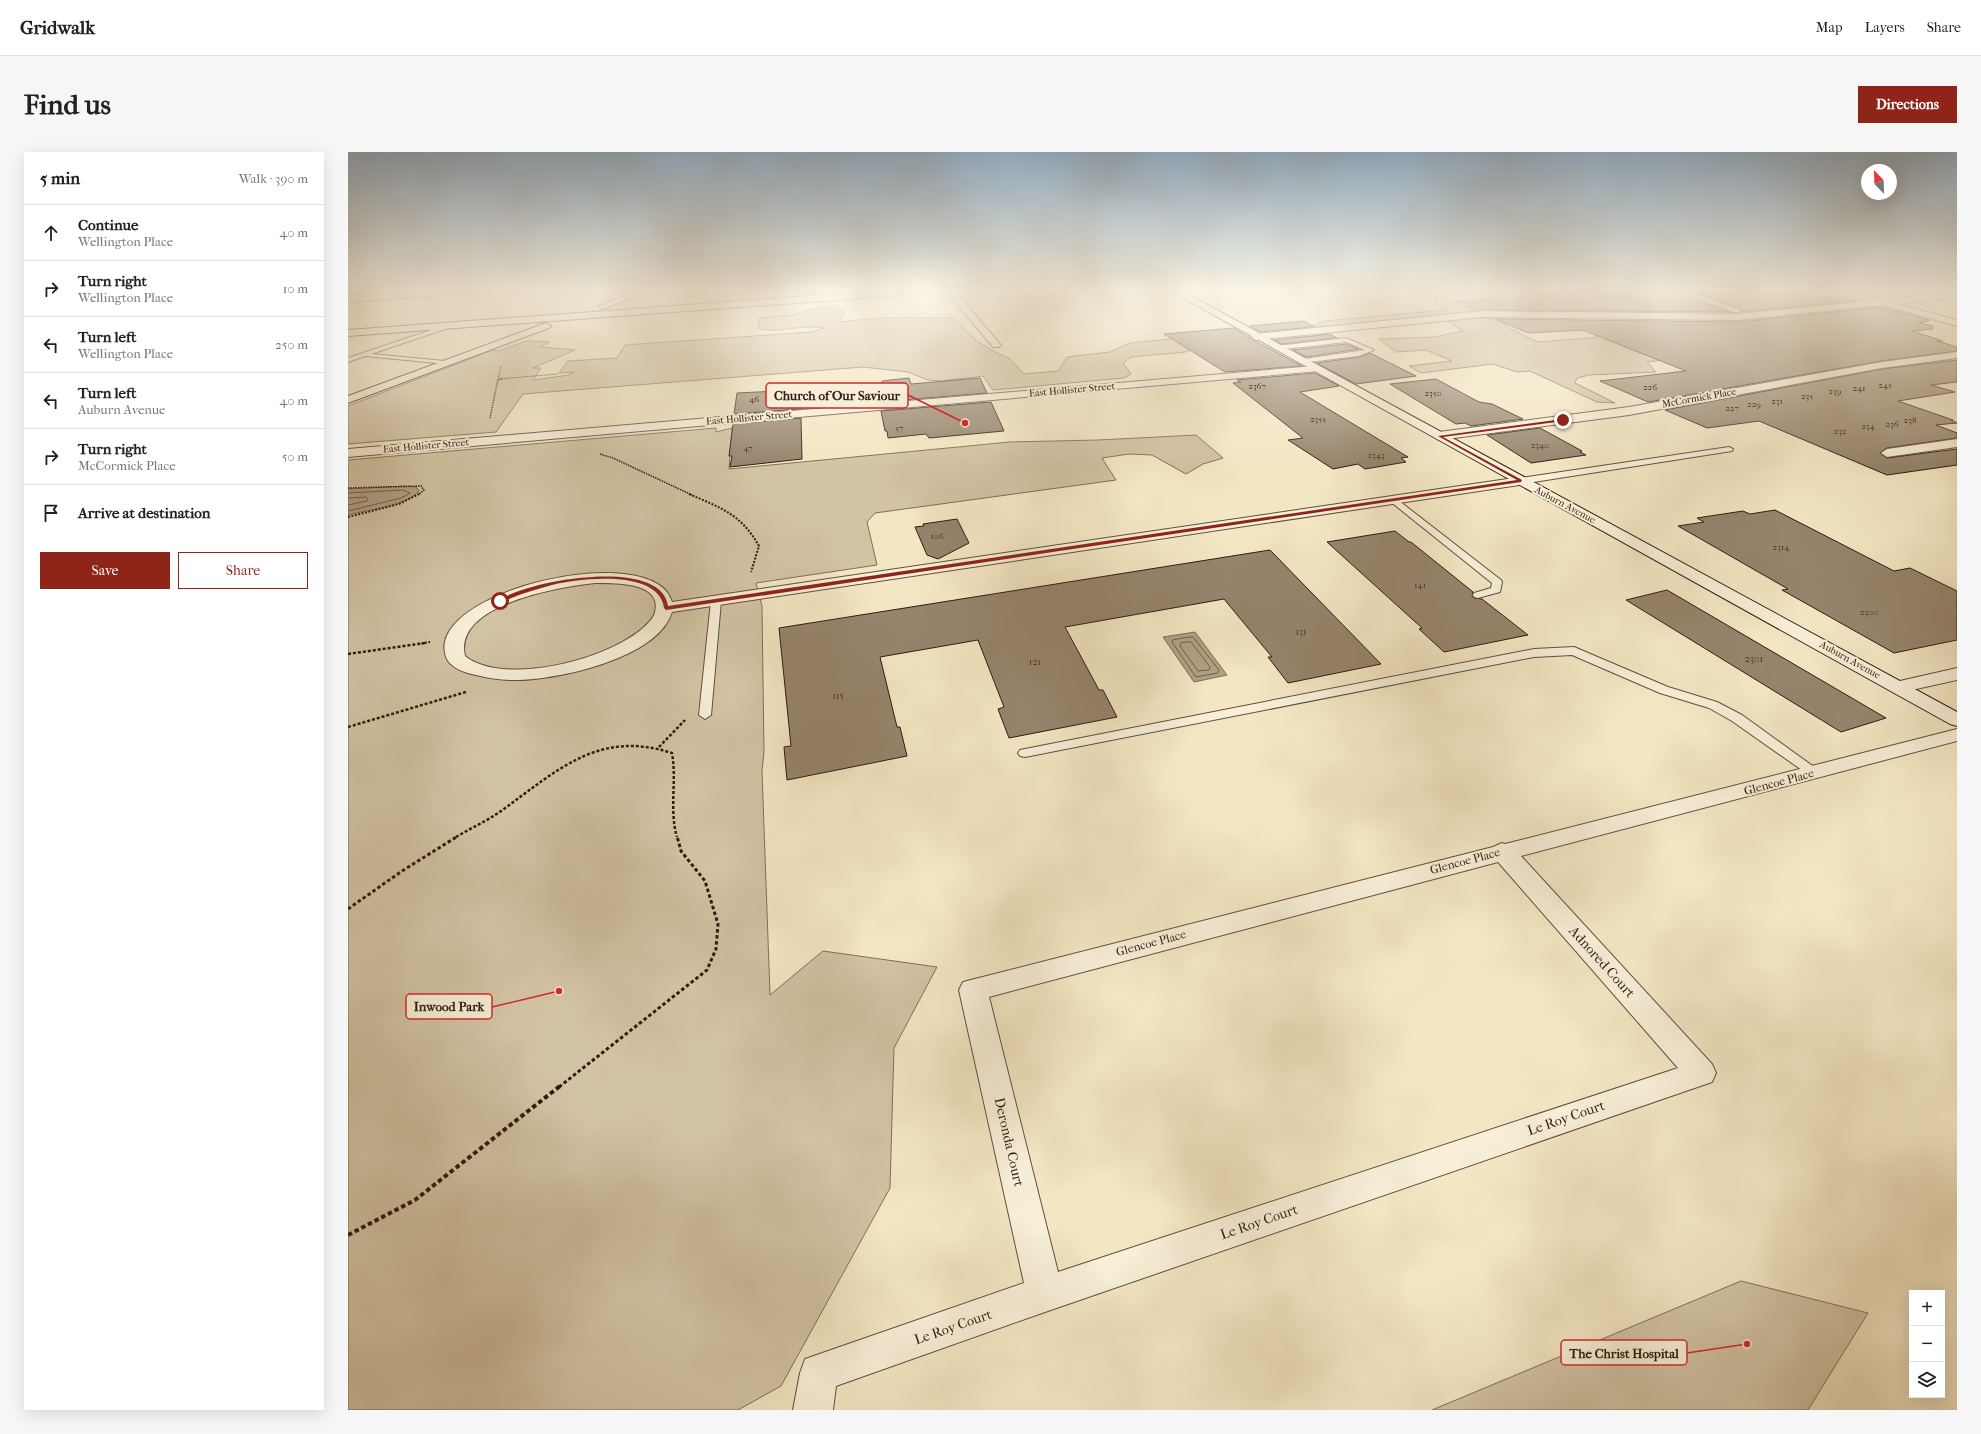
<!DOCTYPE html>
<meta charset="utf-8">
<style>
body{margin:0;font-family:"IM FELL French Canon",serif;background:#f6f6f6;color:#202124}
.controls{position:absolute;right:12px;bottom:12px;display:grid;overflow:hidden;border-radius:0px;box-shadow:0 4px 16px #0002}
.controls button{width:36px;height:36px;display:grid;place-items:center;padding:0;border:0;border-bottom:1px solid #e0e0e0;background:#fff;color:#202124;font:20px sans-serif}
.compass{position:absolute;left:1513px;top:12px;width:36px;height:36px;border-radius:50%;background:#fff;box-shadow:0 4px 16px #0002;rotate:337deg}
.stop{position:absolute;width:12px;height:12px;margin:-9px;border:3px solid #8f2418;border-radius:50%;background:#fff}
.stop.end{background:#8f2418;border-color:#fff;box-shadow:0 1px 4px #0008}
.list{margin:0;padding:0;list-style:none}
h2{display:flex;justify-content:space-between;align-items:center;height:52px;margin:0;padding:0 16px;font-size:17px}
h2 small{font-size:13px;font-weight:400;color:#757577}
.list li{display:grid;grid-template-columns:26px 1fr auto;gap:12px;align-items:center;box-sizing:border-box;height:56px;padding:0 16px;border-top:1px solid #e0e0e0}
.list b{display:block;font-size:15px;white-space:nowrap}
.list p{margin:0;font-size:13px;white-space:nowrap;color:#757577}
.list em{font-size:13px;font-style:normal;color:#757577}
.actions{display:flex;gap:8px;padding:12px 16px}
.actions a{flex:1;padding:9px 0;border:1px solid #8f2418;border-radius:0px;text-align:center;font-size:14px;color:#8f2418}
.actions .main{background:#8f2418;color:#fff}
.icon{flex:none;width:22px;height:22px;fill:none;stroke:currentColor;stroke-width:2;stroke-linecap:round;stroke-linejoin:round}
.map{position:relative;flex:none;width:1609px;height:1258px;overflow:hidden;border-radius:0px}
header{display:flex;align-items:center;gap:24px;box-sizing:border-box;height:56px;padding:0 20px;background:#fff;border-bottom:1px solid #e0e0e0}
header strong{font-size:19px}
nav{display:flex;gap:22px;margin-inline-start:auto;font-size:14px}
.intro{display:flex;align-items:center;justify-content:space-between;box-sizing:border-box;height:96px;padding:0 24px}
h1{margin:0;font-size:28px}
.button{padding:10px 18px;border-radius:0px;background:#8f2418;color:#fff;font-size:14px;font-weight:700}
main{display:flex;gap:24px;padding:0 24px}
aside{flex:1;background:#fff;border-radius:0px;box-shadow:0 4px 16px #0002}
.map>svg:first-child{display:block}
.green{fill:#d2c3a4;stroke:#826e5a}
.water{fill:#b1a186;stroke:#7e6b56}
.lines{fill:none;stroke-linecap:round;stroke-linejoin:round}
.shore{stroke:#715e4a;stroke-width:1}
.building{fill:#96846d;stroke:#311a0f}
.lane-casing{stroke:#624d3c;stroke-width:2}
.street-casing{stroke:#624d3c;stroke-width:2}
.secondary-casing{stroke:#311a0f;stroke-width:2}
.path-far5{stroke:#311a0f;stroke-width:1;stroke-dasharray:1.5 1;stroke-linecap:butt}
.path-far4{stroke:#311a0f;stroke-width:1.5;stroke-dasharray:1.5 1;stroke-linecap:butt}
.path-far3{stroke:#311a0f;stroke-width:2;stroke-dasharray:2 1.5;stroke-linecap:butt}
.path-far2{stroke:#311a0f;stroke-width:2.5;stroke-dasharray:3 2;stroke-linecap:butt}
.path-far1{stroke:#311a0f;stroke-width:3;stroke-dasharray:3.5 2.5;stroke-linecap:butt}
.path{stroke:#311a0f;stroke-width:4;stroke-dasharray:4.5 3;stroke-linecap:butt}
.lane{fill:#f7efd8;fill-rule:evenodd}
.street{fill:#f7efd8;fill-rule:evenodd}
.secondary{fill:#f7efd8;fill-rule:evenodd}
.route{fill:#8f2418}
.labels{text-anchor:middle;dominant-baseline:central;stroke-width:4;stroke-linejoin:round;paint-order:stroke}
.far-number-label{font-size:9px;fill:#4a3426}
.far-street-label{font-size:10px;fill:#311a0f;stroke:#f7efd8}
.number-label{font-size:10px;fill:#4a3426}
.street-label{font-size:12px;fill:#311a0f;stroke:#f7efd8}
.near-street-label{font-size:14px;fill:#311a0f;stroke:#f7efd8}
.leader{fill:none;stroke:#d62828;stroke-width:1.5}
.callout-dot{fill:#d62828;stroke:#f7efd8;stroke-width:1.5}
.callout{fill:#f7efd8;stroke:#d62828;stroke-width:1.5}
.callout-label{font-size:13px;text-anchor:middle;font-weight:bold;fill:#311a0f}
</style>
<header>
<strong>Gridwalk</strong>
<nav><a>Map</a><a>Layers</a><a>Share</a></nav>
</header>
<div class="intro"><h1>Find us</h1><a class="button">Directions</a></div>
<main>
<aside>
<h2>5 min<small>Walk · 390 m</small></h2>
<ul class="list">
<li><svg class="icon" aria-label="ahead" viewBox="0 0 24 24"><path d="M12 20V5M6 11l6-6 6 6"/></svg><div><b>Continue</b><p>Wellington Place</p></div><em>40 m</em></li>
<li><svg class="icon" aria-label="right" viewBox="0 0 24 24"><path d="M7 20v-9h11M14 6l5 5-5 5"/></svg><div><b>Turn right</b><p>Wellington Place</p></div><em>10 m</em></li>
<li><svg class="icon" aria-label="left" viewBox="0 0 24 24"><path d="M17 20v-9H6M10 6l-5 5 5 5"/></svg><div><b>Turn left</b><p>Wellington Place</p></div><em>250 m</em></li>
<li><svg class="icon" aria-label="left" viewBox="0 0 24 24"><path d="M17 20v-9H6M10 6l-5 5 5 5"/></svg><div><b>Turn left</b><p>Auburn Avenue</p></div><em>40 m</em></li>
<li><svg class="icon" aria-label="right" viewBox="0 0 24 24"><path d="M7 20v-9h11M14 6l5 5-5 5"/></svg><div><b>Turn right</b><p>McCormick Place</p></div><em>50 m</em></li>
<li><svg class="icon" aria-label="arrive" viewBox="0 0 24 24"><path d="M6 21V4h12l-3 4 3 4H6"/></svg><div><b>Arrive at destination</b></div></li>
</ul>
<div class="actions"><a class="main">Save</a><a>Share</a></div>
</aside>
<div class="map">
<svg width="1609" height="1258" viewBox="0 0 1609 1258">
<rect width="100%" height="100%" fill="#f3e6c3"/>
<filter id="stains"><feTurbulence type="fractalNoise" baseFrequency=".005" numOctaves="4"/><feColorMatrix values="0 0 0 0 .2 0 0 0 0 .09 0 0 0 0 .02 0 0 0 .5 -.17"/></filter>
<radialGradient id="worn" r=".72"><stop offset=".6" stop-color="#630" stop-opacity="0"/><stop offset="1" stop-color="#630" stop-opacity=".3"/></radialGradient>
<!-- green -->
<path class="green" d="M 1238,138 L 1251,149 L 1154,146 L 1105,150 L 1127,160 L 954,178 L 976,169 L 1099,158 L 1088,151 L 1086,139 Z
M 483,155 L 497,159 L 491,170 L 532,166 L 605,166 L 629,189 L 645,199 L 662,207 L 676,222 L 710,219 L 719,205 L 762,200 L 782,191 L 822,187 L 836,189 L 843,198 L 838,200 L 783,205 L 775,211 L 783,222 L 776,226 L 645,238 L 635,224 L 593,229 L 580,228 L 560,220 L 515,215 L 175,242 L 148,280 L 0,292 L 0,254 L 145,198 L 151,199 L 178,189 L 202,190 L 192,195 L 227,198 L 185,216 L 193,216 L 185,228 L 221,223 L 226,220 L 211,221 L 220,209 L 269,206 L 277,193 L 463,180 L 476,176 C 454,172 433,181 411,177 L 410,166 L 445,163 L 464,157 Z
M 1131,166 L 1156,166 L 1154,170 L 1161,176 L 1190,190 L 1243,186 L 1286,178 L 1339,205 L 1299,210 L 1308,220 L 1241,223 L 1229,226 L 1227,231 L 1267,251 L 1249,250 L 1182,219 L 1169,220 L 1145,212 L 1073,221 L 1061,214 L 1104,209 L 1078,198 L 1048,200 L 1031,187 L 1086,185 L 1115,179 L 1100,169 Z
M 368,276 L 368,280 L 384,276 L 381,317 L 662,290 L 750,288 L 848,283 L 875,306 L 855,312 L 838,322 L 804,303 L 781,302 L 754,306 L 768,328 L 527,361 L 519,370 L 529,413 L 408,431 L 414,454 L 416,600 L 414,619 L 422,843 L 475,799 L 589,815 L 546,896 L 542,1036 L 433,1234 L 390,1258 L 0,1258 L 0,308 Z
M 1393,1129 L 1520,1161 L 1460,1258 L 1084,1258 Z"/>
<!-- water -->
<path class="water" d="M 56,334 L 68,335 L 71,339 C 58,354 19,358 0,363 L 0,337 Z
M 847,480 L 879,523 L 846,530 L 815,485 Z"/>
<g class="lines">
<!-- shore -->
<path class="shore" d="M 0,341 L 55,338 L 62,341 L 53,346 L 0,359
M 0,346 L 18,345 L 20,347 L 19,349 L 0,353
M 845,485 L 871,518 L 870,521 L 848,525 L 824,490 L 825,488 Z
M 843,490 L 862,515 L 861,518 L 850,519 L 832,494 L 833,491 Z"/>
</g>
<!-- building -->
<path class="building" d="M 1174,138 L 1322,138 L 1382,160 L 1128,158 L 1107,149 L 1172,148 Z
M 1342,138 L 1463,138 L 1463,146 L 1490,143 L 1510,149 L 1393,160 L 1393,157 Z
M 1533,155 L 1581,168 L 1581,169 L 1571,171 L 1585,174 L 1585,177 L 1564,179 L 1595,189 L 1589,189 L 1609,195 L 1609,199 L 1534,209 L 1300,250 L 1252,229 L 1338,219 L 1235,178 L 1180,181 L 1147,167 L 1390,170 Z
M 956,169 L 966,175 L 913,180 L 902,174 Z
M 886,176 L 907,189 L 954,214 L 877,220 L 816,182 Z
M 982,182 L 989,186 L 934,192 L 927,188 Z
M 998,192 L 1011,197 L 959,205 L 945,198 Z
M 1022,201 L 1068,224 L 1008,232 L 969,211 L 1011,205 Z
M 1609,208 L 1609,230 L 1583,233 L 1607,240 L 1550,249 L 1605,268 L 1603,268 L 1609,271 L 1588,273 L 1609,281 L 1609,286 L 1539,296 L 1532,301 L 1539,306 L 1609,297 L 1609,313 L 1539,323 L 1411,269 L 1359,276 L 1317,258 L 1534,217 Z
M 967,221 L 991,234 L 952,240 L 1060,305 L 1053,306 L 1058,310 L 1017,317 L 1010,312 L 985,317 L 940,288 L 955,286 L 885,231 L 893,230 L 889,228 Z
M 561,226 L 563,232 L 632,226 L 639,241 L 531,250 L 527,232 L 534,231 L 534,229 Z
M 1088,227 L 1131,250 L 1144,252 L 1175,267 L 1123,274 L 1117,271 L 1108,272 L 1042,232 Z
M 452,238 L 453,257 L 386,262 L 389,241 Z
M 643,250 L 656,279 L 581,286 L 578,282 L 540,286 L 539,279 L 537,279 L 533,259 Z
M 453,266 L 454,307 L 382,315 L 384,304 L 381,304 L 385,272 Z
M 1192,276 L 1234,299 L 1232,300 L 1238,303 L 1183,311 L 1139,283 Z
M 1427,358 L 1546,419 L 1562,416 L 1609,439 L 1609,488 L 1546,501 L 1434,438 L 1440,437 L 1330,374 L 1356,370 L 1349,366 L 1395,359 L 1402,362 Z
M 609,367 L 621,391 L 590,407 L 579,403 L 567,375 L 576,374 L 575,372 Z
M 1047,379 L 1061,390 L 1063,390 L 1125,440 L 1124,444 L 1126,446 L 1134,447 L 1180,483 L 1096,500 L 1071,477 L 1074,476 L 979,390 Z
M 922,398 L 1033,512 L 940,531 L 920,505 L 924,505 L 876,447 L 717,475 L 751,538 L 755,538 L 769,565 L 661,586 L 650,557 L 656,555 L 630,488 L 532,505 L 549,575 L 552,575 L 559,604 L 439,628 L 436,595 L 443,594 L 431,476 Z
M 1319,438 L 1538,566 L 1493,580 L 1278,448 Z"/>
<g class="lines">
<!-- lane casing -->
<g class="lane-casing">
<path id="lane" d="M 389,138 L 400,138 L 376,145 L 373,143 Z
M 104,171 L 107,173 L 106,174 L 23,202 L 97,209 L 99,210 L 99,212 L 17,204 L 0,210 L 0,206 Z
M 998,186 L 1026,198 L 1011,204 L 952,211 L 949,209 L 950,208 L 1017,198 L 998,190 L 928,198 L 925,196 L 928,194 Z
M 1381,295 L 1385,297 L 1384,299 L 1173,332 L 1169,329 L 1173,326 Z
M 1046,345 L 1153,428 L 1154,430 L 1152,440 L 1130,446 L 1126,445 L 1125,443 L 1126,441 L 1143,436 L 1144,431 L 1043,350 L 1041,348 Z
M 368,446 L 373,449 L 363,563 L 357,567 L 351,563 L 363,449 Z
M 1226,495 L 1320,535 L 1369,550 L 1394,563 L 1473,620 L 1471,623 L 1461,623 L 1384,569 L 1361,556 L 1312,541 L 1224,503 L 1186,505 L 677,605 L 672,604 L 670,601 L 672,598 L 677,597 L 1186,497 Z"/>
</g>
<!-- street casing -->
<g class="street-casing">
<path id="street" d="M 597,138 L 606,138 L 651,191 L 653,193 L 651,195 L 645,195 Z
M 1323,138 L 1337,138 L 1392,158 L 1391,160 L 1385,160 Z
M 1486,138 L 1501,138 L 1535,148 L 1609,140 L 1609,146 L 1549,152 L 1609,168 L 1609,174 L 1535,153 L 1390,168 L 1134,165 L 908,188 L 903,185 L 908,182 L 1134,159 L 1390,162 L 1521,149 Z
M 1609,200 L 1609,206 L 1534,216 L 1281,263 L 1091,288 L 1085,284 L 1091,280 L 1281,255 L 1534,210 Z
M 967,214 L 971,215 L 972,217 L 971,219 L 0,305 L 0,297 Z
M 1609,287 L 1609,295 L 1539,305 L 1533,301 L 1539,297 Z
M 1173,325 L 1178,326 L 1180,329 L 1178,332 L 324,460 C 310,507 206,529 164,528 C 152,528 140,526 128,523 C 118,521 103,517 98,505 C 75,439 306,386 324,450 ZM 247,431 C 263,431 302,430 307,449 C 309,456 307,464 302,469 C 271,506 156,536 117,504 C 105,452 212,435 247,431 Z
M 1609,516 L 1609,528 L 1550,541 L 1543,539 L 1540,535 L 1543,531 Z
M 1609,577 L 1609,589 L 1173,704 L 1364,912 L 1368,921 L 1364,930 L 697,1160 L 488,1234 L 485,1258 L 445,1258 L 452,1221 L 457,1207 L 676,1131 L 611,838 L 615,830 L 1145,695 L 1154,691 L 1157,692 ZM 1150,710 L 1330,916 L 710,1120 L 641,845 Z"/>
</g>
<!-- secondary casing -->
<g class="secondary-casing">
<path id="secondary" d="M 84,138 L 128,138 L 124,141 L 0,150 L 0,144 Z
M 290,138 L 303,138 L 258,156 L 255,157 L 251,154 Z
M 543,138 L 586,138 L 582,141 L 0,184 L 0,178 Z
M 821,138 L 832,138 L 1609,560 L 1609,574 L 1602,572 Z
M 198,171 L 203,174 L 201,176 L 0,251 L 0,244 Z"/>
</g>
<!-- path-far5 -->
<path class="path-far5" d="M 151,227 L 210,222
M 150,228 L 153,214"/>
<!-- path-far4 -->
<path class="path-far4" d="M 151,227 L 155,227
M 142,266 L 150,227
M 252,302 L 265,306 L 344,343
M 0,336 L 73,334 L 76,338 L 70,343"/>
<!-- path-far3 -->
<path class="path-far3" d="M 341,342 C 373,356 393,362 411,394 L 403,420
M 0,365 L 51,352 L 71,342
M 70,492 L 82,490"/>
<!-- path-far2 -->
<path class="path-far2" d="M 0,502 L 77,491
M 0,575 L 118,540
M 311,595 L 337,568
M 108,685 C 123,676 139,669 153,659 C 209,619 250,577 324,601 C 329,629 321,658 329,685"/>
<!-- path-far1 -->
<path class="path-far1" d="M 0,757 L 54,719 L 110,684
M 211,935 L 359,818 L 368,797 L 370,772 L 357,729 L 333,699 L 329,684"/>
<!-- path -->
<path class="path" d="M 0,1083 L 67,1048 L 212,934"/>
<!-- lane -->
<use href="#lane" class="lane"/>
<!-- street -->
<use href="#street" class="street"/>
<!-- secondary -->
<use href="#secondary" class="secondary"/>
</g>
<!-- sky -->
<linearGradient id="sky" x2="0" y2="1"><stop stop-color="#92acc1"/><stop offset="0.44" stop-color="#faf4e4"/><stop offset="1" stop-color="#faf4e4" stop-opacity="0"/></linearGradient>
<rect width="1609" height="314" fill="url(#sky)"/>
<!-- route -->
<path class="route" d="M 1215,267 L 1216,269 L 1095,285 L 1174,328 L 1173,330 L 318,458 L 316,456 C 311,417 232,426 204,433 C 190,437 175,441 161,447 C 157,449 154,452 150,449 C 178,428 314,404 320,454 L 1169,328 L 1090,284 Z"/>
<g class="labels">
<!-- far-number labels -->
<g class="far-number-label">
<text x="1537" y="233">245</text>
<text x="909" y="234">2367</text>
<text x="1302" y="235">226</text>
<text x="1511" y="236">241</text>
<text x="1487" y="239">239</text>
<text x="1085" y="241">2350</text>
<text x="1459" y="244">235</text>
<text x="406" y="247">46</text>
<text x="1429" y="249">231</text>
<text x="1406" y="252">229</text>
<text x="1384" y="256">227</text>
<text x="970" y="267">2355</text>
<text x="1562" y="268">238</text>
<text x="1544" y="272">236</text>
<text x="1520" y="274">234</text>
<text x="551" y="276">57</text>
<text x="1492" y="279">232</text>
<text x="1192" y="293">2340</text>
<text x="400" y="296">47</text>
<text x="1028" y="303">2343</text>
<text x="589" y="384">106</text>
<text x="1433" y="395">2314</text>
<text x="1072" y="433">141</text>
<text x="1521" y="460">2300</text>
</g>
<!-- far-street labels -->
<g class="far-street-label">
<text transform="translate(724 238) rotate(-5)">East Hollister Street</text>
<text transform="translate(1351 246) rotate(-10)">McCormick Place</text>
<text transform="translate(401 266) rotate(-5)">East Hollister Street</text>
<text transform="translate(78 294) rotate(-5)">East Hollister Street</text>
<text transform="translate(1217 353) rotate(28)">Auburn Avenue</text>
<text transform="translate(1502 508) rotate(29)">Auburn Avenue</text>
</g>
<!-- number labels -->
<g class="number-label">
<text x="953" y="480">131</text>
<text x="1406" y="507">2301</text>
<text x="687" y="510">121</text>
<text x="490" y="544">115</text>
</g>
<!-- street labels -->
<g class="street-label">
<text transform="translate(1431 630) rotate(-15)">Glencoe Place</text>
<text transform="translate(1117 709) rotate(-15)">Glencoe Place</text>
<text transform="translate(803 791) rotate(-15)">Glencoe Place</text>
</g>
<!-- near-street labels -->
<g class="near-street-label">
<text transform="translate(1254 810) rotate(48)">Adnored Court</text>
<text transform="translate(1218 966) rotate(-19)">Le Roy Court</text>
<text transform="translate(661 990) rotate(77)">Deronda Court</text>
<text transform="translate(911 1070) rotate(-19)">Le Roy Court</text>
<text transform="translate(605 1175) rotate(-19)">Le Roy Court</text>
</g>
</g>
<!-- callouts -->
<path class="leader" d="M617 271L560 243M211 839L144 855M1399 1192L1339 1201"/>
<g class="callout-dot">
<circle cx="617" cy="271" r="4"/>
<circle cx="211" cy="839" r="4"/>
<circle cx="1399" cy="1192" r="4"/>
</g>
<g class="callout">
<rect x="418" y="231" width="142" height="25" rx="4"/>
<rect x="58" y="842" width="86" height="25" rx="4"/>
<rect x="1213" y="1188" width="126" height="25" rx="4"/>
</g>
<g class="callout-label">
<text x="489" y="248">Church of Our Saviour</text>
<text x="101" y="859">Inwood Park</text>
<text x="1276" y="1206">The Christ Hospital</text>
</g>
<rect width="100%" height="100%" filter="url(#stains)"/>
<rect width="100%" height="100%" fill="url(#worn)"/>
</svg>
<div class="controls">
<button>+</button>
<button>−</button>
<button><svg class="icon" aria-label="layers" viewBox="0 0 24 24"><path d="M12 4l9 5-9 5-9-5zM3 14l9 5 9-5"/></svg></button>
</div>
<svg class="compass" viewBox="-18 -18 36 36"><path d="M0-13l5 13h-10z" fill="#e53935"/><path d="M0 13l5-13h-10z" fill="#757577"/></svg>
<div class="stop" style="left:152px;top:449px"></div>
<div class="stop end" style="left:1215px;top:268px"></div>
</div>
</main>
